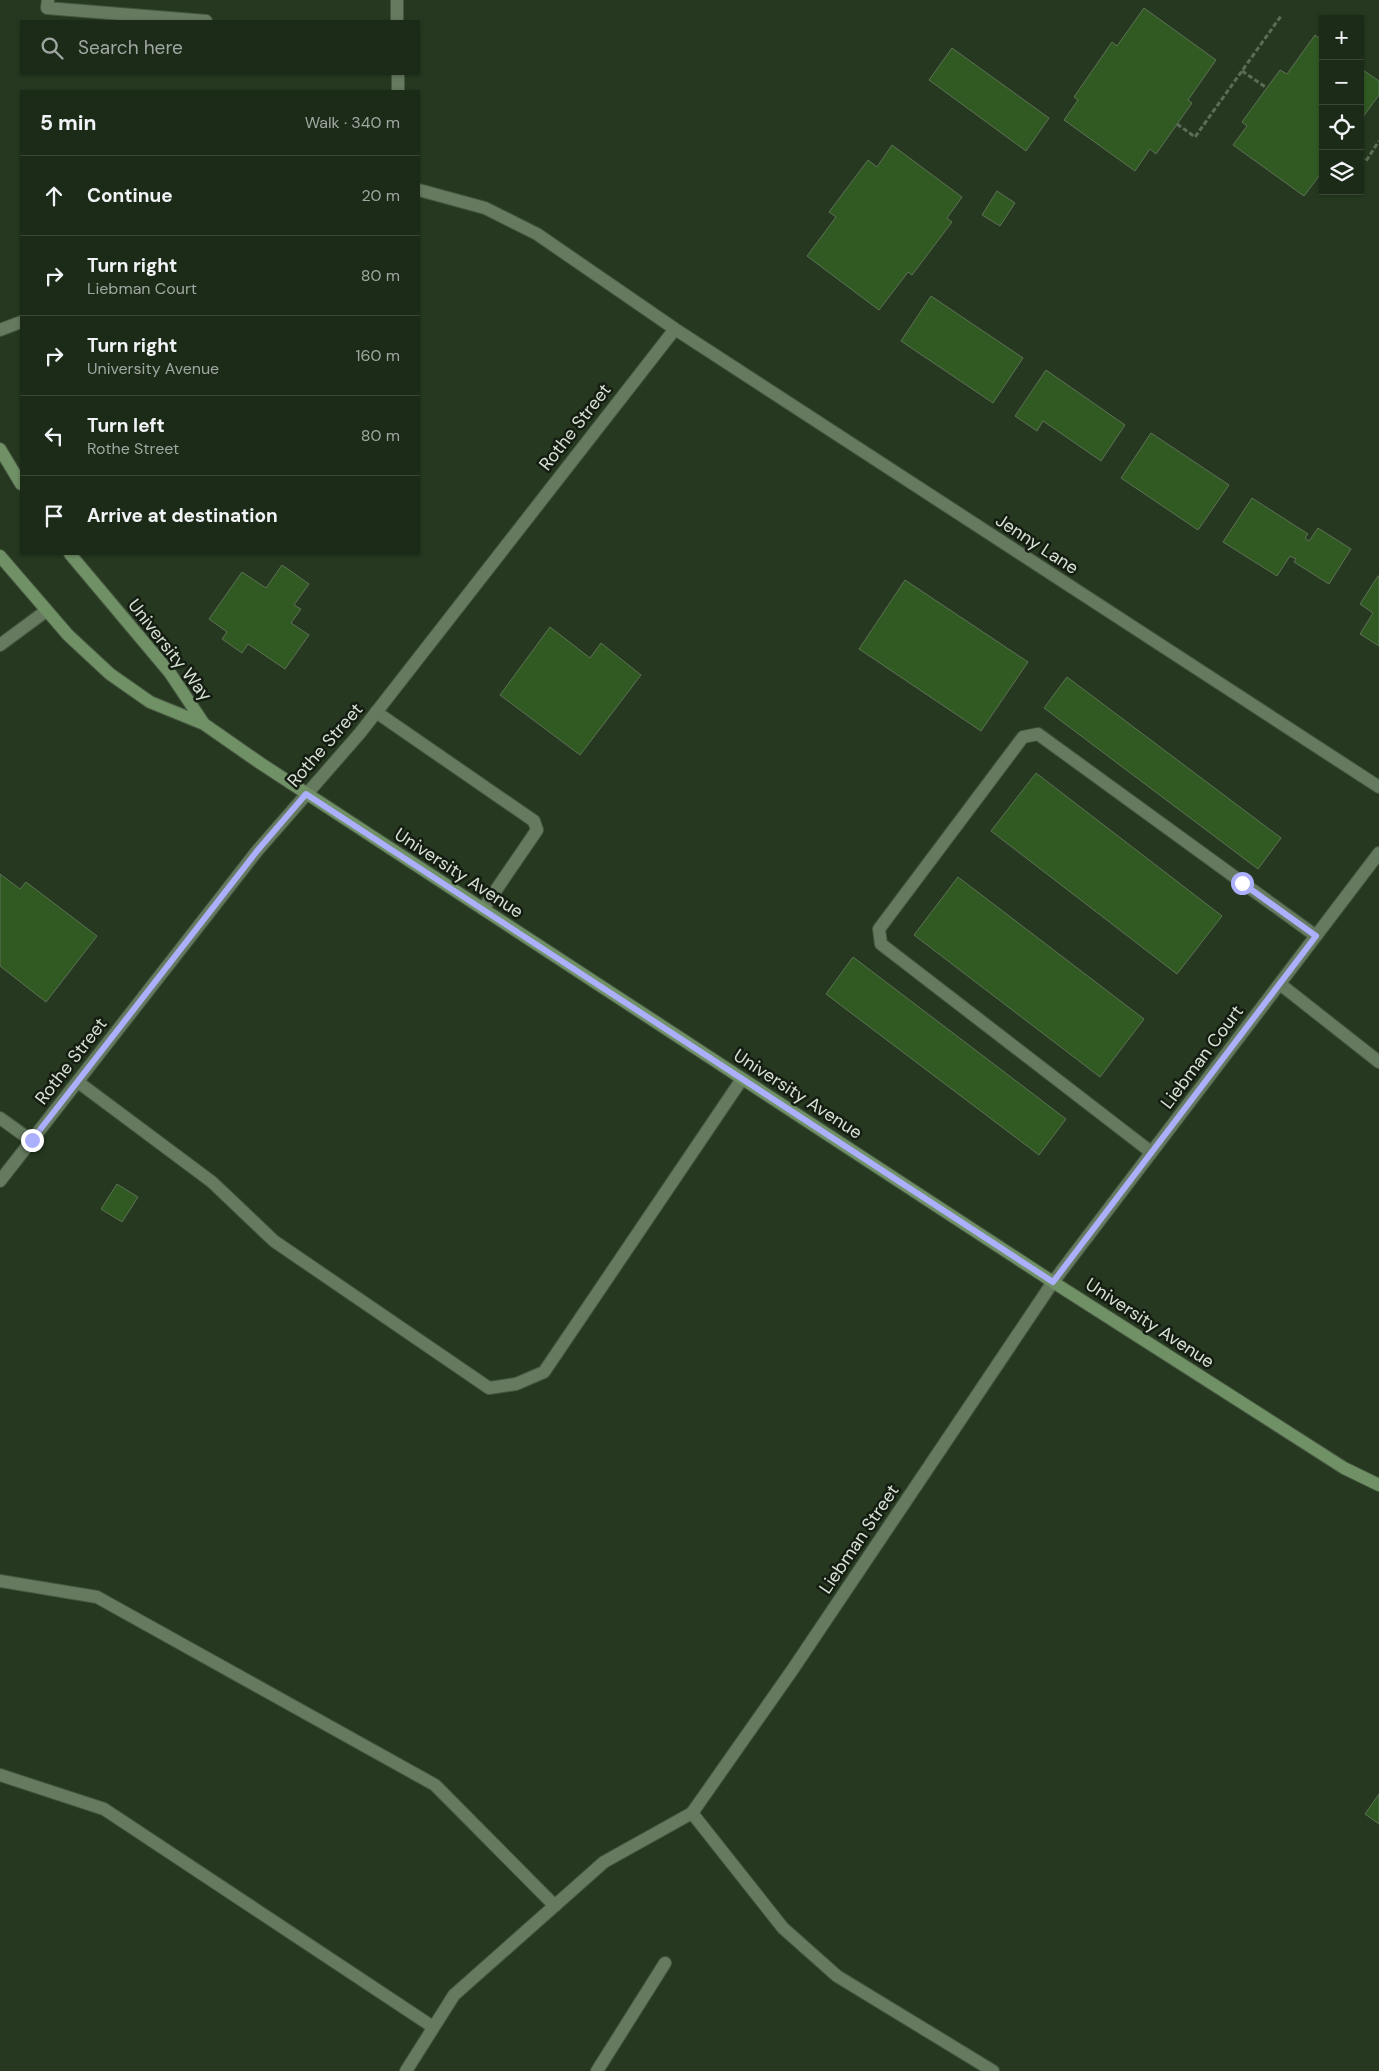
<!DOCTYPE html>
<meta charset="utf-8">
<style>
body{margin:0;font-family:"DM Sans",sans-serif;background:#253321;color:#f1f3f6}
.controls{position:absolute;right:15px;top:15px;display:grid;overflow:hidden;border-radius:0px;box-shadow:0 1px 4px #0004}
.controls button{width:45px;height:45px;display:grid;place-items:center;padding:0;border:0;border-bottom:1px solid #3a4737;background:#1c2b18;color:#f1f3f6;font:25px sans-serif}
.stop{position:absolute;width:15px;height:15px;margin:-11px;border:4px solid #acaffb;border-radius:50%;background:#fff}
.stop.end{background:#acaffb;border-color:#fff;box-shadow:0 1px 5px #0008}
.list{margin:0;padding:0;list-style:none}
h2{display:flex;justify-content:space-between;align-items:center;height:65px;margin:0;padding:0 20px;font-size:21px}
h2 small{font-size:16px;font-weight:400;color:#a0a7a2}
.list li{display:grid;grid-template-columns:32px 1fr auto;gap:15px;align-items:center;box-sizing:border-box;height:80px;padding:0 20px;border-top:1px solid #3a4737}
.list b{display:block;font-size:19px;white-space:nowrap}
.list p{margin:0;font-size:16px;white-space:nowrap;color:#a0a7a2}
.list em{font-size:16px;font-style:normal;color:#a0a7a2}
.icon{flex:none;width:28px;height:28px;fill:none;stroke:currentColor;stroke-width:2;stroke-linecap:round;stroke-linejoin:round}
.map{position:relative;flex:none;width:1379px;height:2071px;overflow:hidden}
.search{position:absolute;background:#1c2b18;box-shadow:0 1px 4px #0004;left:20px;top:20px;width:400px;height:55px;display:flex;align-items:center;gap:12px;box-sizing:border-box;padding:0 18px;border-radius:0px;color:#a0a7a2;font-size:19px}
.panel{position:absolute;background:#1c2b18;box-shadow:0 1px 4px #0004;left:20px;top:90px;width:400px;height:465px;border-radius:0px}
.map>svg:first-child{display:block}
.building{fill:#315a23;stroke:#5d7156}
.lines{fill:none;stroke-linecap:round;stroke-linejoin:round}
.lane-casing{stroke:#465641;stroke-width:14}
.street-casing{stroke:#465641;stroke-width:14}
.secondary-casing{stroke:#465641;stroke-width:14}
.path{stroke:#5c6d57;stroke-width:3;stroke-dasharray:5 2.5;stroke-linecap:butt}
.lane{stroke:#657a5f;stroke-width:12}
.street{stroke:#657a5f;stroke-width:12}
.secondary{stroke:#709066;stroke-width:12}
.route{stroke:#acaffb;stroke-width:6}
.labels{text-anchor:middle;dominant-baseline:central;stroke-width:5;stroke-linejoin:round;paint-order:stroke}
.street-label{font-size:18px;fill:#d6e2d3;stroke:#151d12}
</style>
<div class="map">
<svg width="1379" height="2071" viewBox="0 0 1379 2071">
<rect width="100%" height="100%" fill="#263920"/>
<!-- building -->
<path class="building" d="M 1144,8 L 1216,60 L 1188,100 L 1192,103 L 1156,154 L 1150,149 L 1135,171 L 1064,120 L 1078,100 L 1074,97 L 1112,42 L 1117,46 Z
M 1315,35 L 1323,41 L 1323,179 L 1319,176 L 1304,196 L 1233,145 L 1247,126 L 1242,122 L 1280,70 L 1287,74 Z
M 952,48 L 1049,118 L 1026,151 L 929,80 Z
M 1360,68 L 1379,81 L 1379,95 L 1360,121 Z
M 892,145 L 962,197 L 947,218 L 952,222 L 912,275 L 908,272 L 879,310 L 807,256 L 836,217 L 829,212 L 868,160 L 877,167 Z
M 997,191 L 1015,203 L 1000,226 L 982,215 Z
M 931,296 L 1023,358 L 993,403 L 901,341 Z
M 1046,370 L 1125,425 L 1101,461 L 1043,421 L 1037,431 L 1015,416 Z
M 1151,433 L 1229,485 L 1198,530 L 1121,478 Z
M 1252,498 L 1308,534 L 1305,538 L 1309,541 L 1318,528 L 1351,549 L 1329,584 L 1294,562 L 1296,559 L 1290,556 L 1277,576 L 1223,542 Z
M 282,565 L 309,584 L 294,605 L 301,609 L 291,623 L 309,635 L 285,669 L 248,644 L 242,653 L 222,639 L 227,632 L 209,619 L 242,572 L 266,588 Z
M 1378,576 L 1379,576 L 1379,646 L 1360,634 L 1373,613 L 1360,604 Z
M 905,580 L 1028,662 L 981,731 L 859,649 Z
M 550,627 L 590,658 L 601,643 L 641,675 L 580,755 L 500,695 Z
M 1067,677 L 1281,838 L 1258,869 L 1044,708 Z
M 1036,773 L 1222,916 L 1177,974 L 991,831 Z
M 0,874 L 20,889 L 26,882 L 97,936 L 46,1002 L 0,966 Z
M 958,877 L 1144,1019 L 1100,1077 L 914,935 Z
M 853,957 L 1066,1119 L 1039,1155 L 826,994 Z
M 117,1184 L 138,1197 L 122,1222 L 101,1209 Z
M 1379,1794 L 1379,1824 L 1365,1814 Z"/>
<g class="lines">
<!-- lane casing -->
<g class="lane-casing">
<path id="lane" d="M 48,0 L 47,8 L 206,21
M 397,0 L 397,21
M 398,91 L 398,74
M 0,645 L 46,611
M 376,712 L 534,821 L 537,830 L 483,909
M 1280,984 L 1379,1062
M 78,1082 L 212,1182 L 274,1241 L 489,1388 L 516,1384 L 544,1372 L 742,1079
M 0,1118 L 32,1141
M 1151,1152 L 881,944 L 879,929 L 1023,737 L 1038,734 L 1316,936
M 0,1581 L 97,1597 L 435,1785 L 555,1906
M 0,1775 L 104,1809 L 433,2027
M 406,2071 L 454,1995 L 604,1862 L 692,1813 L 783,1928 L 837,1976 L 993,2071
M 597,2071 L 665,1963"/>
</g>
<!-- street casing -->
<g class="street-casing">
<path id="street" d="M 419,190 L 485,208 L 537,234 L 675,329 L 1379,787
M 0,330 L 21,322
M 0,1181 L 257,851 L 360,733 L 675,329
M 692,1813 L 793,1669 L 1053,1282 L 1379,853"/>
</g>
<!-- secondary casing -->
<g class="secondary-casing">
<path id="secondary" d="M 0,449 L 21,484
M 70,554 L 170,673 L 204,724
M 0,556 L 68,635 L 110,674 L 150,702 L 204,724 L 260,763 L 1053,1282 L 1344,1468 L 1379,1485"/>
</g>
<!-- path -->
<path class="path" d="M 1242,71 L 1267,88
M 1177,124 L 1195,137 L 1281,16
M 1360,157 L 1366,161 L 1379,141"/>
<!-- lane -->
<use href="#lane" class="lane"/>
<!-- street -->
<use href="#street" class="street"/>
<!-- secondary -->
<use href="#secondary" class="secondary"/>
</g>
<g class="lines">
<!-- route -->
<path class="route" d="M 32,1140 L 257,851 L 306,794 L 1053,1282 L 1316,936 L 1242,883"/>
</g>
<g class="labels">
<!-- street labels -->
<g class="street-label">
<text transform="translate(575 427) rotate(-52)">Rothe Street</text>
<text transform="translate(1037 544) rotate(33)">Jenny Lane</text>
<text transform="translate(170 650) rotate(52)">University Way</text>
<text transform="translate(325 745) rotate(-49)">Rothe Street</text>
<text transform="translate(459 873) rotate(33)">University Avenue</text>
<text transform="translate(1202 1057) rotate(-53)">Liebman Court</text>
<text transform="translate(71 1061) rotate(-52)">Rothe Street</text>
<text transform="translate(798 1094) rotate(33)">University Avenue</text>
<text transform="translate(1150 1323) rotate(33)">University Avenue</text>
<text transform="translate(859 1539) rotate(-56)">Liebman Street</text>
</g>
</g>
</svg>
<div class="controls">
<button>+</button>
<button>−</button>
<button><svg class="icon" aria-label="locate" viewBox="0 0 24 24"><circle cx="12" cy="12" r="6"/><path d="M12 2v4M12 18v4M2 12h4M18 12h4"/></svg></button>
<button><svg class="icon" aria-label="layers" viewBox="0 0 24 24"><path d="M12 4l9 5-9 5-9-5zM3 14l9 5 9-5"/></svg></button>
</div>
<div class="stop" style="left:1242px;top:883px"></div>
<div class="stop end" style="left:32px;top:1140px"></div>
<div class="search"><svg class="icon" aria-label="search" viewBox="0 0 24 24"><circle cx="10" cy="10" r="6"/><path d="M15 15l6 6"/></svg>Search here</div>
<section class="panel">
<h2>5 min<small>Walk · 340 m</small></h2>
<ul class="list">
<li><svg class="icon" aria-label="ahead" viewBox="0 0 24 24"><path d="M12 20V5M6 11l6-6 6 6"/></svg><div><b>Continue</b></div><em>20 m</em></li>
<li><svg class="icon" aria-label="right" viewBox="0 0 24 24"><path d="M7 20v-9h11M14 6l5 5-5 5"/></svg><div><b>Turn right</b><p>Liebman Court</p></div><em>80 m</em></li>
<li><svg class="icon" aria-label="right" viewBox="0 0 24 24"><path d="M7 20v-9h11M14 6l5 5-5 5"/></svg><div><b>Turn right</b><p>University Avenue</p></div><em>160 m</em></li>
<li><svg class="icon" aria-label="left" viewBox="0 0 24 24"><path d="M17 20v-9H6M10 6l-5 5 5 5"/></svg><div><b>Turn left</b><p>Rothe Street</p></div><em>80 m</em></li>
<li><svg class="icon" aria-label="arrive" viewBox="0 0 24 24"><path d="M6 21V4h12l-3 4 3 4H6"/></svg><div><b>Arrive at destination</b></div></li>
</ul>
</section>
</div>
